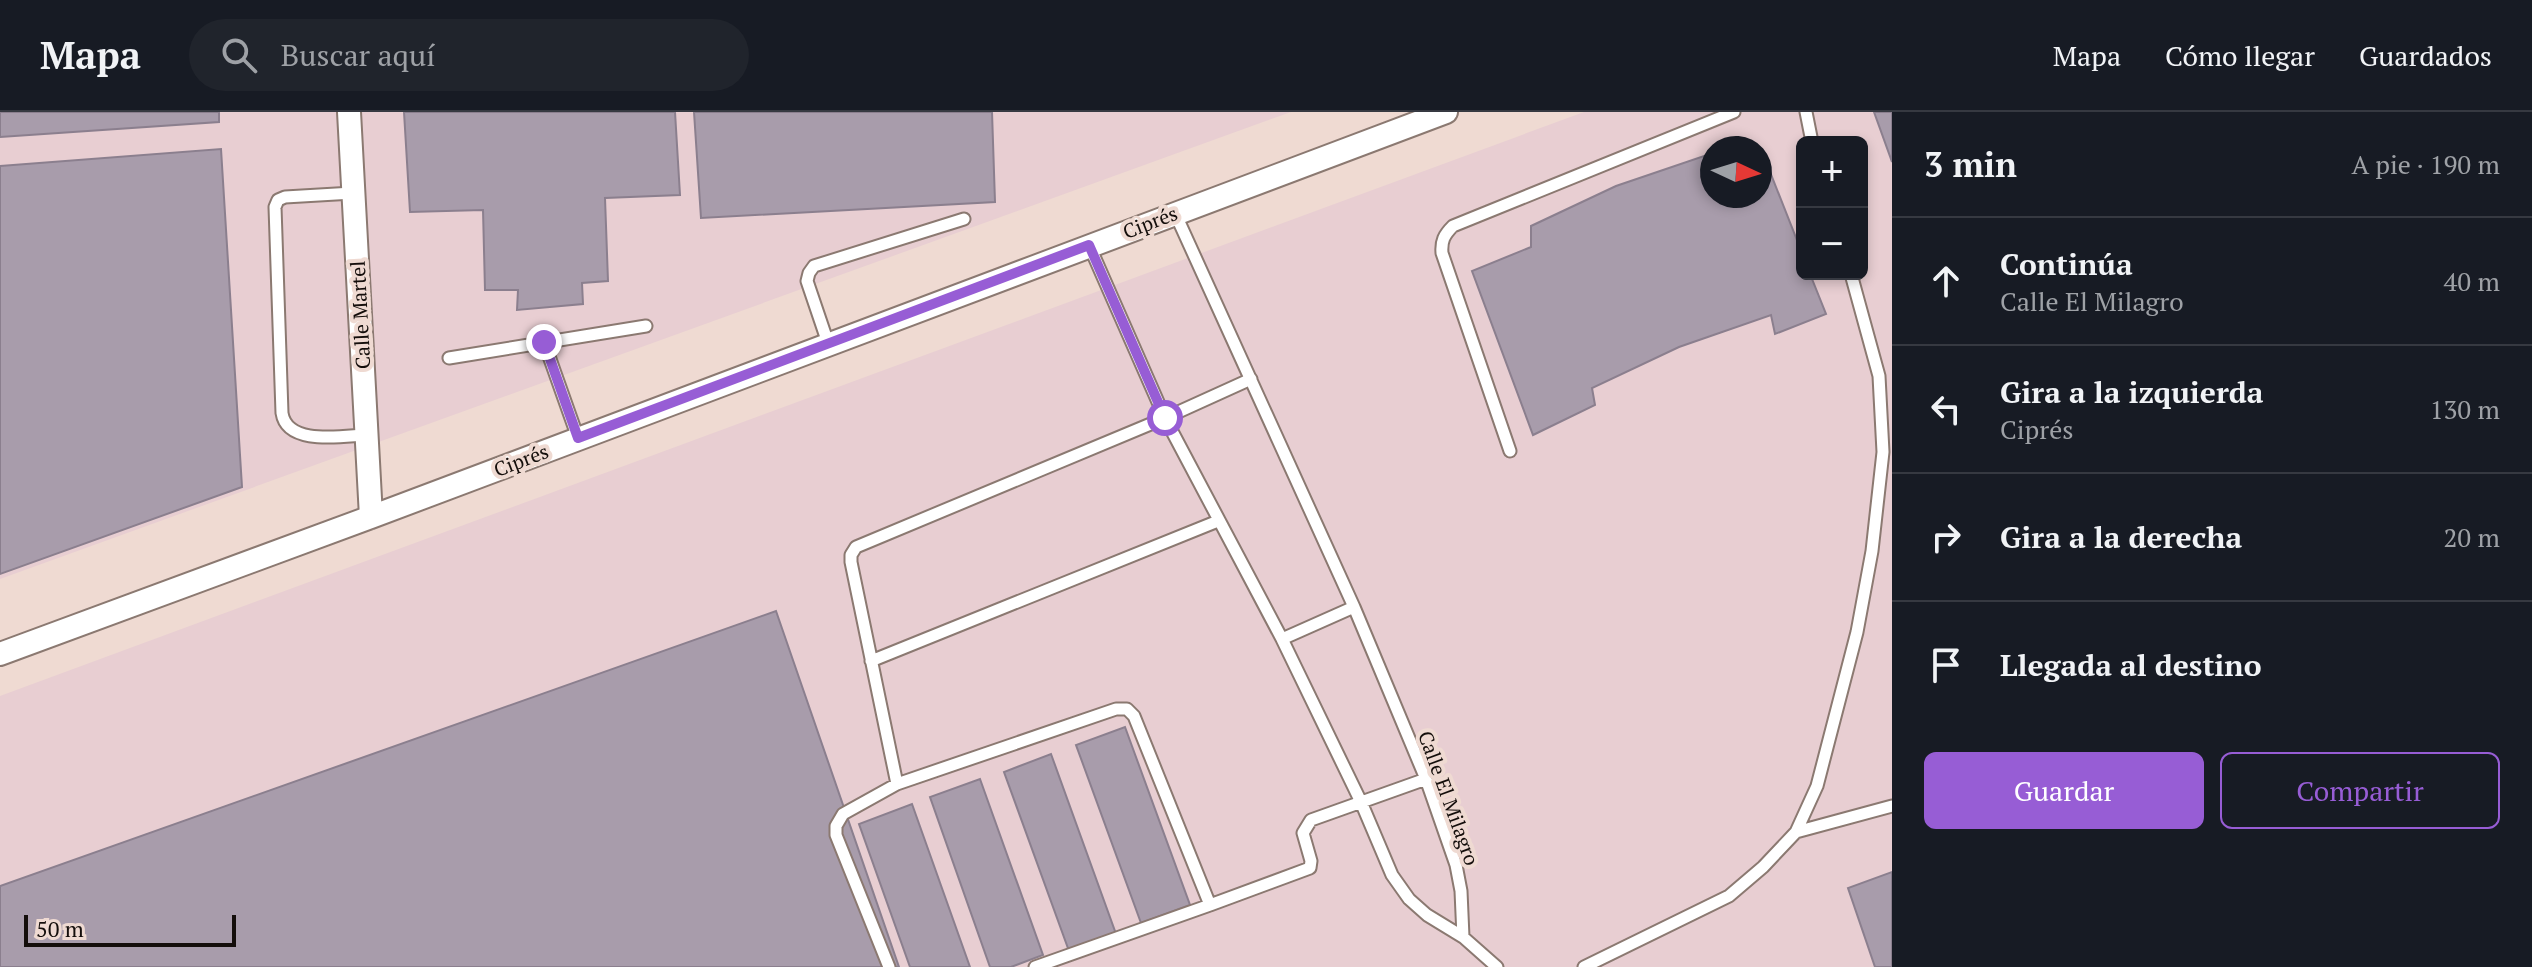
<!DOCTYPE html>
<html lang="es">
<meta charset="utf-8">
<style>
body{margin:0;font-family:"PT Serif",serif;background:#20242c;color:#f1f3f6}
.controls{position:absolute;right:24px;top:24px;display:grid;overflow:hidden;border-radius:12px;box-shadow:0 4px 12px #0003}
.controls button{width:72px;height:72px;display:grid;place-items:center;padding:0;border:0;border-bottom:2px solid #363941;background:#171b24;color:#f1f3f6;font:40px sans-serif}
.compass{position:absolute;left:1700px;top:24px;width:72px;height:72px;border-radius:50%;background:#171b24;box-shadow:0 4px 12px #0003;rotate:94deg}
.scale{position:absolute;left:24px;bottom:20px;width:212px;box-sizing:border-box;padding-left:8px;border:4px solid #140e0b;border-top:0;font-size:22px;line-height:28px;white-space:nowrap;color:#140e0b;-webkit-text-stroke:6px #efdad2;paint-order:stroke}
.stop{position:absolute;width:24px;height:24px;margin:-18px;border:6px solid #975dd5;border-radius:50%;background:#fff}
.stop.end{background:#975dd5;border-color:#fff;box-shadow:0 2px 8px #0008}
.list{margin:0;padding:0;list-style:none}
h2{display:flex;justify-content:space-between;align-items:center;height:104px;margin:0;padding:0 32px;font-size:34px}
h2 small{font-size:26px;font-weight:400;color:#9ea1a6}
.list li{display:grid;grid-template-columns:52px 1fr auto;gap:24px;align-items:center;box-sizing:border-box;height:128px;padding:0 32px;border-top:2px solid #363941}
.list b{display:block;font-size:30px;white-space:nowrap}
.list p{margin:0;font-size:26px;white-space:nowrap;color:#9ea1a6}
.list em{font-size:26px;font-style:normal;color:#9ea1a6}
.actions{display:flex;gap:16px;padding:24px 32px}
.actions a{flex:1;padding:18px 0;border:2px solid #975dd5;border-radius:12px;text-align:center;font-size:28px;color:#975dd5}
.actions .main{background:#975dd5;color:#fff}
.icon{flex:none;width:44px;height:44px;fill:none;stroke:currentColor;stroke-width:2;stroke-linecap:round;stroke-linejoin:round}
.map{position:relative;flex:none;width:1892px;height:855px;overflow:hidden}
header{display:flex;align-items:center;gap:48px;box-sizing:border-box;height:112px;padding:0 40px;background:#171b24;border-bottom:2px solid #363941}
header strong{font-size:38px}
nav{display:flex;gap:44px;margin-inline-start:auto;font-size:28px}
.search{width:560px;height:72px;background:#20242c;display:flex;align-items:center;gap:20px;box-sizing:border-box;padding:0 28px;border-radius:44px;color:#9ea1a6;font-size:30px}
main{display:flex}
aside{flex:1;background:#171b24}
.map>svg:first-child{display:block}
.industrial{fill:#e8ced2;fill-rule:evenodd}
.building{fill:#a89cab;stroke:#8b7f8e;stroke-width:2}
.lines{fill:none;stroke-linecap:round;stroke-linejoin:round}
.lane-casing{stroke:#8b7971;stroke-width:15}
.street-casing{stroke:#8b7971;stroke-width:26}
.lane{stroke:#fff;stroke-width:11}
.street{stroke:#fff;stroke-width:22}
.route{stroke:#975dd5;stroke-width:10}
.labels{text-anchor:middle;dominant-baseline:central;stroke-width:8;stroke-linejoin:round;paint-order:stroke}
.street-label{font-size:20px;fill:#140e0b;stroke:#efdad2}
</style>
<header>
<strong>Mapa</strong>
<div class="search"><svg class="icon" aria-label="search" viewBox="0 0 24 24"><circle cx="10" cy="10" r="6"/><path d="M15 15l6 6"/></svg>Buscar aquí</div>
<nav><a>Mapa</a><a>Cómo llegar</a><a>Guardados</a></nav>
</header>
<main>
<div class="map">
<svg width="1892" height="855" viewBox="0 0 1892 855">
<rect width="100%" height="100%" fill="#efdad2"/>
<!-- industrial -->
<path class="industrial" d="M 0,0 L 1291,0 L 0,467 Z
M 1584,0 L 1892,0 L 1892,855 L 0,855 L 0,584 ZM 1802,30 L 1862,30 L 1862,162 L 1802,162 ZM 1712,36 L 1760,36 L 1760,84 L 1712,84 Z"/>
<!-- building -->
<path class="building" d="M 0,0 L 219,0 L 219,10 L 0,25 Z
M 404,0 L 675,0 L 680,83 L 605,86 L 608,169 L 582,171 L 583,192 L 517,198 L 518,178 L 485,178 L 483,98 L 410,100 Z
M 694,0 L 992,0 L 995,90 L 701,106 Z
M 1874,0 L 1892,0 L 1892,50 Z
M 221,37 L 242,375 L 0,462 L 0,54 Z
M 1763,42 L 1802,141 L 1802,162 L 1810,162 L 1826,202 L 1775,222 L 1771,203 L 1679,235 L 1592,276 L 1595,293 L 1533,323 L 1472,159 L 1531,135 L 1531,114 L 1616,74 L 1707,43 L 1712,59 L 1712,84 L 1760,84 L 1760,43 Z
M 776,499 L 899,855 L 0,855 L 0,774 Z
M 1125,615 L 1190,793 L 1141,811 L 1076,633 Z
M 1051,642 L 1116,822 L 1069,839 L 1004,660 Z
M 980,667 L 1043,843 L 1011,855 L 990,855 L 930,685 Z
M 912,692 L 970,855 L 910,855 L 859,712 Z
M 1892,760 L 1892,855 L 1875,855 L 1848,776 Z"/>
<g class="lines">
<!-- lane casing -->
<g class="lane-casing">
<path id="lane" d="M 1806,0 L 1812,30
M 353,81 L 285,85 L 278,88 L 275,95 L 282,301 C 287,334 342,324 366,323
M 1175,101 L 1354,495 L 1426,667 L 1456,753 L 1461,779 L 1463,825
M 1089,133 L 1165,306 L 1282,527 L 1361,690 L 1392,763 L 1409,787 L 1427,803 L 1463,825 L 1497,855
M 544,230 L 578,326
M 828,231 L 807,169 L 809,161 L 814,154 L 964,107
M 449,246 L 646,214
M 1510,339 L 1442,141 C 1441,129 1444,123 1453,114 L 1734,0
M 1282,527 L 1354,495
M 871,549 L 1218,409
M 897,672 L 851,450 L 851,443 L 856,435 L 1165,306 L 1251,267
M 1796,720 L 1892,694
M 1210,793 L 1310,756 L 1311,749 L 1303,721 L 1311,708 L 1426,667
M 889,855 L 836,723 L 836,714 L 843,702 L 897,672 L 1116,597 L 1127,597 L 1134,604 L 1210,793 L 1035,855
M 1584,855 L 1729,784 L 1763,755 L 1796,720 L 1817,674 L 1857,520 L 1872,439 L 1883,340 L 1879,264 L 1851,162"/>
</g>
<!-- street casing -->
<g class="street-casing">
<path id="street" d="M 349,0 L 371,405
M 0,542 L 371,405 L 1446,0"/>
</g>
<!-- lane -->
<use href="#lane" class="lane"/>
<!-- street -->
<use href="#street" class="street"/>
</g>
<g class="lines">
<!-- route -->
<path class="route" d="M 544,230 L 578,326 L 1089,133 L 1165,306"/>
</g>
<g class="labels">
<!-- street labels -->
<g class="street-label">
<text transform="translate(1150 110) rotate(-21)">Ciprés</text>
<text transform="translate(360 203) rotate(-93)">Calle Martel</text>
<text transform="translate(521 348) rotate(-21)">Ciprés</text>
<text transform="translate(1449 686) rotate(70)">Calle El Milagro</text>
</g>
</g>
</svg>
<div class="controls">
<button>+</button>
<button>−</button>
</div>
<svg class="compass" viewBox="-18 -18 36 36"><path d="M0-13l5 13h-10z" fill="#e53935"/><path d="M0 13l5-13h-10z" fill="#9ea1a6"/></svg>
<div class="scale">50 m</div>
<div class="stop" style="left:1165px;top:306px"></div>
<div class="stop end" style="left:544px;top:230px"></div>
</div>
<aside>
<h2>3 min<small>A pie · 190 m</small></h2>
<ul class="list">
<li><svg class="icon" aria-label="ahead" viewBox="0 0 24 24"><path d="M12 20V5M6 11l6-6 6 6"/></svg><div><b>Continúa</b><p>Calle El Milagro</p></div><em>40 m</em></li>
<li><svg class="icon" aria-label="left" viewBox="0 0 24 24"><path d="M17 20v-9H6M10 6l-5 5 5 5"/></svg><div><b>Gira a la izquierda</b><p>Ciprés</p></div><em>130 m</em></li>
<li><svg class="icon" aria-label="right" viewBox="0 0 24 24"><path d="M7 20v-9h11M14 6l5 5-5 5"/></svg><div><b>Gira a la derecha</b></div><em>20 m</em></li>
<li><svg class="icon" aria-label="arrive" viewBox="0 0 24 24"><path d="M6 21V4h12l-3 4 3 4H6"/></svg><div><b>Llegada al destino</b></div></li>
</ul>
<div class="actions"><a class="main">Guardar</a><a>Compartir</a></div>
</aside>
</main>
